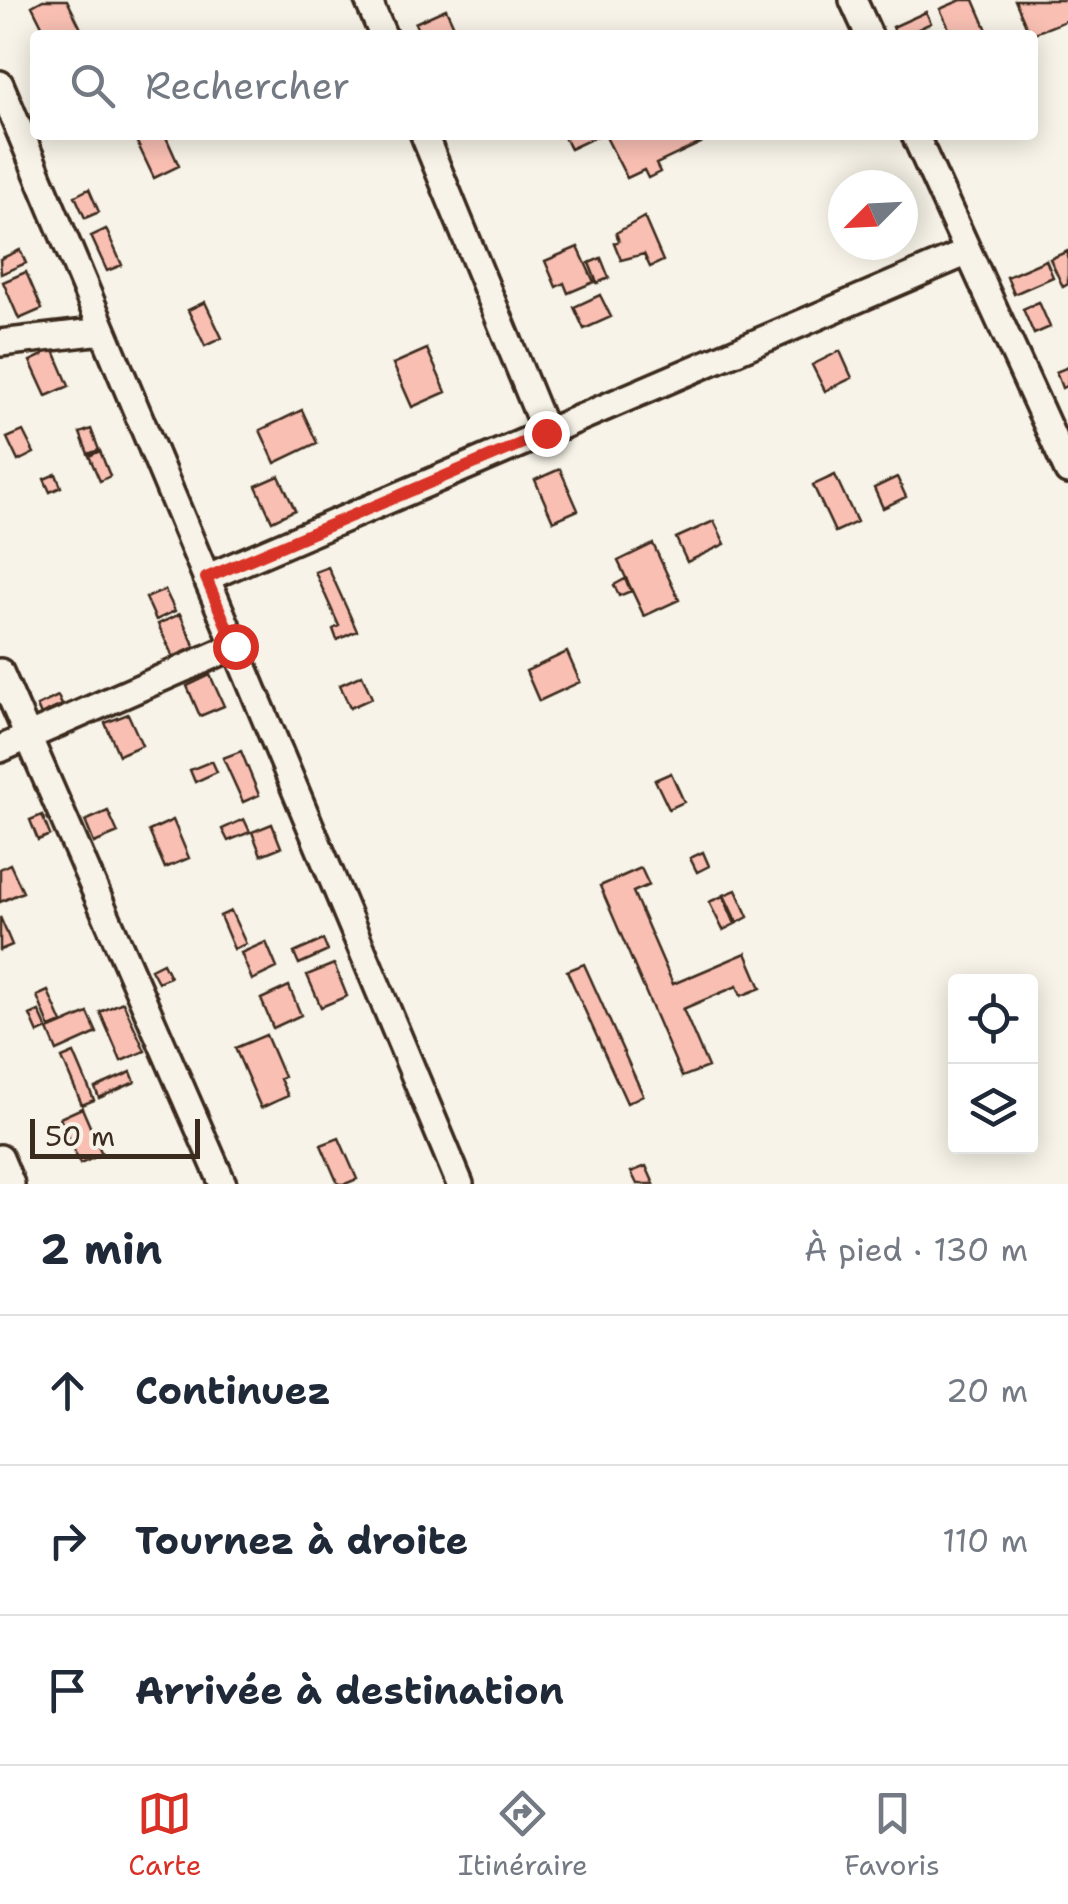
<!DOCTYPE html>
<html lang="fr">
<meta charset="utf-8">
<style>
body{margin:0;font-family:"Shantell Sans",sans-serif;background:#f6f6f7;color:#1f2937}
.controls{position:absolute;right:30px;bottom:30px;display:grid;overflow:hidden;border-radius:10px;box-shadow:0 5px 25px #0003}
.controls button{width:90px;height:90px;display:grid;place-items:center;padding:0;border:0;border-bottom:2px solid #e0e1e3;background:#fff;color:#1f2937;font:50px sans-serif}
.compass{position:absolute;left:828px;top:170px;width:90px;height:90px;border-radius:50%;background:#fff;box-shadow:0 5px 25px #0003;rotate:246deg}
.scale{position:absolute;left:30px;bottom:25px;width:170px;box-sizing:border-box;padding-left:10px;border:5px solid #3b2a1e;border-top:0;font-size:28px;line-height:35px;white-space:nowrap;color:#3b2a1e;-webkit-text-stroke:8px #f7f3e8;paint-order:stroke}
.stop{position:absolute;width:30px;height:30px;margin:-22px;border:8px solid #d93025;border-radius:50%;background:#fff}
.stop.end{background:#d93025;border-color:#fff;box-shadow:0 2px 10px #0008}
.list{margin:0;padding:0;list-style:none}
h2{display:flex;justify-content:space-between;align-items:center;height:130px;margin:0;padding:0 40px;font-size:42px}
h2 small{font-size:32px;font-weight:400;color:#747a83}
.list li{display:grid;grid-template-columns:65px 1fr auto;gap:30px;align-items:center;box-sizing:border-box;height:150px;padding:0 40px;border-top:2px solid #e0e1e3}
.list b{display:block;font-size:38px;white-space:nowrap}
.list em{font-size:32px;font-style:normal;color:#747a83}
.icon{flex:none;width:55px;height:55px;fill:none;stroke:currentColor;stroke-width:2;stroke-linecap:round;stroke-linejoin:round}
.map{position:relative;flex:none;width:1068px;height:1184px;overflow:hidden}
.search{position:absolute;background:#fff;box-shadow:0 5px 25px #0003;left:30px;right:30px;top:30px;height:110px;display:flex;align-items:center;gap:25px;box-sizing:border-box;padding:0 35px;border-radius:10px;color:#747a83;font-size:38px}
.sheet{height:580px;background:#fff}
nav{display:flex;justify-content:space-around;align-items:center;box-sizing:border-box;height:140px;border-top:2px solid #e0e1e3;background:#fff;font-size:28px;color:#747a83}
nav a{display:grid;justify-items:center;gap:5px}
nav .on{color:#d93025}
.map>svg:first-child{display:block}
.building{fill:#f9bfb3;stroke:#3b2a1e;stroke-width:2.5}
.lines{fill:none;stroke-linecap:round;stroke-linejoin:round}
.street-casing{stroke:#3b2a1e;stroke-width:32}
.street{stroke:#f7f3e8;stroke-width:25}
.route{stroke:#d93025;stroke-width:12}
</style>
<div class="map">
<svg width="1068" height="1184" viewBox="0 0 1068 1184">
<rect width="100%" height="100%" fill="#f7f3e8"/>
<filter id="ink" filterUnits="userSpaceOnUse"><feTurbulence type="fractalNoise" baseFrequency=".01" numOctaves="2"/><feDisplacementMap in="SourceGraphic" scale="20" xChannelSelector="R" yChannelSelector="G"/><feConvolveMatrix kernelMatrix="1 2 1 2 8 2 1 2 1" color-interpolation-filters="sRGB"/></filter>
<g filter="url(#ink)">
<!-- building -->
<path class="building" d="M 43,0 L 67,0 L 84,35 L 52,35 L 48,28 L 44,30 L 32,6 Z
M 961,0 L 974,0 L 987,30 L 976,35 L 952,35 L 940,9 Z
M 1015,0 L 1066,0 L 1068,20 L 1030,35 Z
M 446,9 L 458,35 L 420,35 L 415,23 Z
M 926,12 L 931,23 L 906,35 L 896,35 L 893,27 Z
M 170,135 L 166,137 L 179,166 L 154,178 L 134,136 Z
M 563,135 L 598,135 L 598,136 L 570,149 Z
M 605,135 L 697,135 L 701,143 L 656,164 L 660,172 L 648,178 L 644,170 L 627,178 Z
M 89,189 L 99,212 L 85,218 L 75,196 Z
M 644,217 L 663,261 L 650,267 L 644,254 L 621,260 L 614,243 L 619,241 L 616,233 Z
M 106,229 L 122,265 L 107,271 L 91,236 Z
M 578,247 L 594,282 L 568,293 L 564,283 L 556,287 L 545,261 Z
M 20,250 L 26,263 L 1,274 L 0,259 Z
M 1068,251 L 1068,284 L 1063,287 L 1050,259 Z
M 601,258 L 609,278 L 597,283 L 589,263 Z
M 1046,260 L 1053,277 L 1014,294 L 1007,277 Z
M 26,272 L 42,309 L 19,319 L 3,282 Z
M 600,295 L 611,317 L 584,329 L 574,307 Z
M 205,302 L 222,338 L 205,346 L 188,310 Z
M 1039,302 L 1050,327 L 1034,334 L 1023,309 Z
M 52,346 L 69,386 L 46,396 L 30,361 L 43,355 L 41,350 Z
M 427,349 L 446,392 L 412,407 L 393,364 Z
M 840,351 L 852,378 L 825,391 L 812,365 Z
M 1068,367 L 1068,385 L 1062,388 L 1056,372 Z
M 302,410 L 317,443 L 275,463 L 260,430 Z
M 91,429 L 99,450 L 88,454 L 80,433 Z
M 23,431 L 34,453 L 18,461 L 7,438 Z
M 100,451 L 110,476 L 100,481 L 89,456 Z
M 560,469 L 578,510 L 553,521 L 535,480 Z
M 56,474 L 61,487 L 50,492 L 44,479 Z
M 835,475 L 857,522 L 835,532 L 813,485 Z
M 279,476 L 295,510 L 272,521 L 256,486 Z
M 897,477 L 906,497 L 883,508 L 874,488 Z
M 714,521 L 725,544 L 687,562 L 676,538 Z
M 653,544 L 679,600 L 644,616 L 618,561 Z
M 328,567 L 357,631 L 337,640 L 333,629 L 339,626 L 315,572 Z
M 625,579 L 631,591 L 619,596 L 614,585 Z
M 165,590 L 175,611 L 156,620 L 146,598 Z
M 180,614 L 195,647 L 173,657 L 158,624 Z
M 567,652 L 580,682 L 539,701 L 526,671 Z
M 210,675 L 224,706 L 200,716 L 187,686 Z
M 362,675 L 372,698 L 350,708 L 340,685 Z
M 58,696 L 62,705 L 41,715 L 37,706 Z
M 128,714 L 142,745 L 119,755 L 105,723 Z
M 241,751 L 259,795 L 243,802 L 223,758 Z
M 212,761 L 217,772 L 195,782 L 190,770 Z
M 671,773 L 684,802 L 669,809 L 655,780 Z
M 108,811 L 118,833 L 94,843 L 85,821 Z
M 42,815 L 50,835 L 38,840 L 30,820 Z
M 244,819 L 250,832 L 228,841 L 222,829 Z
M 173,820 L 189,858 L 165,868 L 149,831 Z
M 272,824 L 281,847 L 261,855 L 252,832 Z
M 703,852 L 709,866 L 697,872 L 690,858 Z
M 10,864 L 23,892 L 0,902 L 0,869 Z
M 641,868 L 649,885 L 633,892 L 673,984 L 746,953 L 761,988 L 741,996 L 737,986 L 683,1009 L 708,1067 L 682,1077 L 600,886 Z
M 736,890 L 748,917 L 737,923 L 724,895 Z
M 723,896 L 735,924 L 723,930 L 709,902 Z
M 231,911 L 246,944 L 234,949 L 220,916 Z
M 0,917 L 12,945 L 0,950 Z
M 323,940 L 328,951 L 299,964 L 294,953 Z
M 266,942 L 277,968 L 252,980 L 241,953 Z
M 163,963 L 170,977 L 158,982 L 151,969 Z
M 334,964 L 347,996 L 321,1007 L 307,975 Z
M 584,964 L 643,1095 L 627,1103 L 567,971 Z
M 289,986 L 301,1015 L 273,1028 L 261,999 Z
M 48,991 L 62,1023 L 50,1028 L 37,996 Z
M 123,1002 L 145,1051 L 121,1061 L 100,1012 Z
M 39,1011 L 47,1029 L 38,1033 L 30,1015 Z
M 88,1013 L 97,1033 L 57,1051 L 48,1030 Z
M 266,1035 L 284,1077 L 280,1079 L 288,1096 L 261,1108 L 235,1048 Z
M 74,1053 L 94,1100 L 82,1105 L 62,1058 Z
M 131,1072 L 135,1082 L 99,1098 L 95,1088 Z
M 82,1108 L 102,1154 L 80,1164 L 60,1118 Z
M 339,1138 L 357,1179 L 345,1184 L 338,1184 L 321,1145 Z
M 646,1166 L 654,1184 L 637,1184 L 631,1172 Z"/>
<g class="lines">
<!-- street casing -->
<g class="street-casing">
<path id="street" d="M 368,0 L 383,35
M 853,0 L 869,35
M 0,84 L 460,1184
M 424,135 L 546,433
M 915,135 L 1068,471
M 0,343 L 103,331
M 206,578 L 968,252
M 0,672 L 223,1184
M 0,749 L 235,646
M 0,1158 L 11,1184"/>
</g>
<!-- street -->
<use href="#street" class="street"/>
</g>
</g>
<g class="lines" filter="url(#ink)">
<!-- route -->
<path class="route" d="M 235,646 L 206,578 L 546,433"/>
</g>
</svg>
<div class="controls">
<button><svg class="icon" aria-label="locate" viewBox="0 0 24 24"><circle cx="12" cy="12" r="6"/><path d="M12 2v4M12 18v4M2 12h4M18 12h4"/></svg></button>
<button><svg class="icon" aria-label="layers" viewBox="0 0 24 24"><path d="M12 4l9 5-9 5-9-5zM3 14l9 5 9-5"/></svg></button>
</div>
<svg class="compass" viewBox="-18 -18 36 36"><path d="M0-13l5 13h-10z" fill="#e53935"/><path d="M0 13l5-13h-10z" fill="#747a83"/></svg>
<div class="scale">50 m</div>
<div class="stop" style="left:235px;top:646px"></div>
<div class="stop end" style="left:546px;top:433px"></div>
<div class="search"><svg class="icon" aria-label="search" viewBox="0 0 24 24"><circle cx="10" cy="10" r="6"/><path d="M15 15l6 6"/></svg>Rechercher</div>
</div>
<section class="sheet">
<h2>2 min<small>À pied · 130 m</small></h2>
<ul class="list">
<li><svg class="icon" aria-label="ahead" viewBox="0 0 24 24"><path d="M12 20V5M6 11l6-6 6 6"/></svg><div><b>Continuez</b></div><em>20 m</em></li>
<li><svg class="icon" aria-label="right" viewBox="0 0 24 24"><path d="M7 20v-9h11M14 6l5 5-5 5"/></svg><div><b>Tournez à droite</b></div><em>110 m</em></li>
<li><svg class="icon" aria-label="arrive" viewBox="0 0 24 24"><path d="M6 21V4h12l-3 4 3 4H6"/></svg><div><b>Arrivée à destination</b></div></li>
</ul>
</section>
<nav>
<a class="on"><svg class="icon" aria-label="map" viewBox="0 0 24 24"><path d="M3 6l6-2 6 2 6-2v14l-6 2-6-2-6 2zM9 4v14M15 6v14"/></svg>Carte</a>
<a><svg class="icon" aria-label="directions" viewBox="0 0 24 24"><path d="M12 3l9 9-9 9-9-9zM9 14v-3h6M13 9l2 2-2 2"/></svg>Itinéraire</a>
<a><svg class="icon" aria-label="saved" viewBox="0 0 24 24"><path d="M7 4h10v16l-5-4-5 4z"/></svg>Favoris</a>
</nav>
